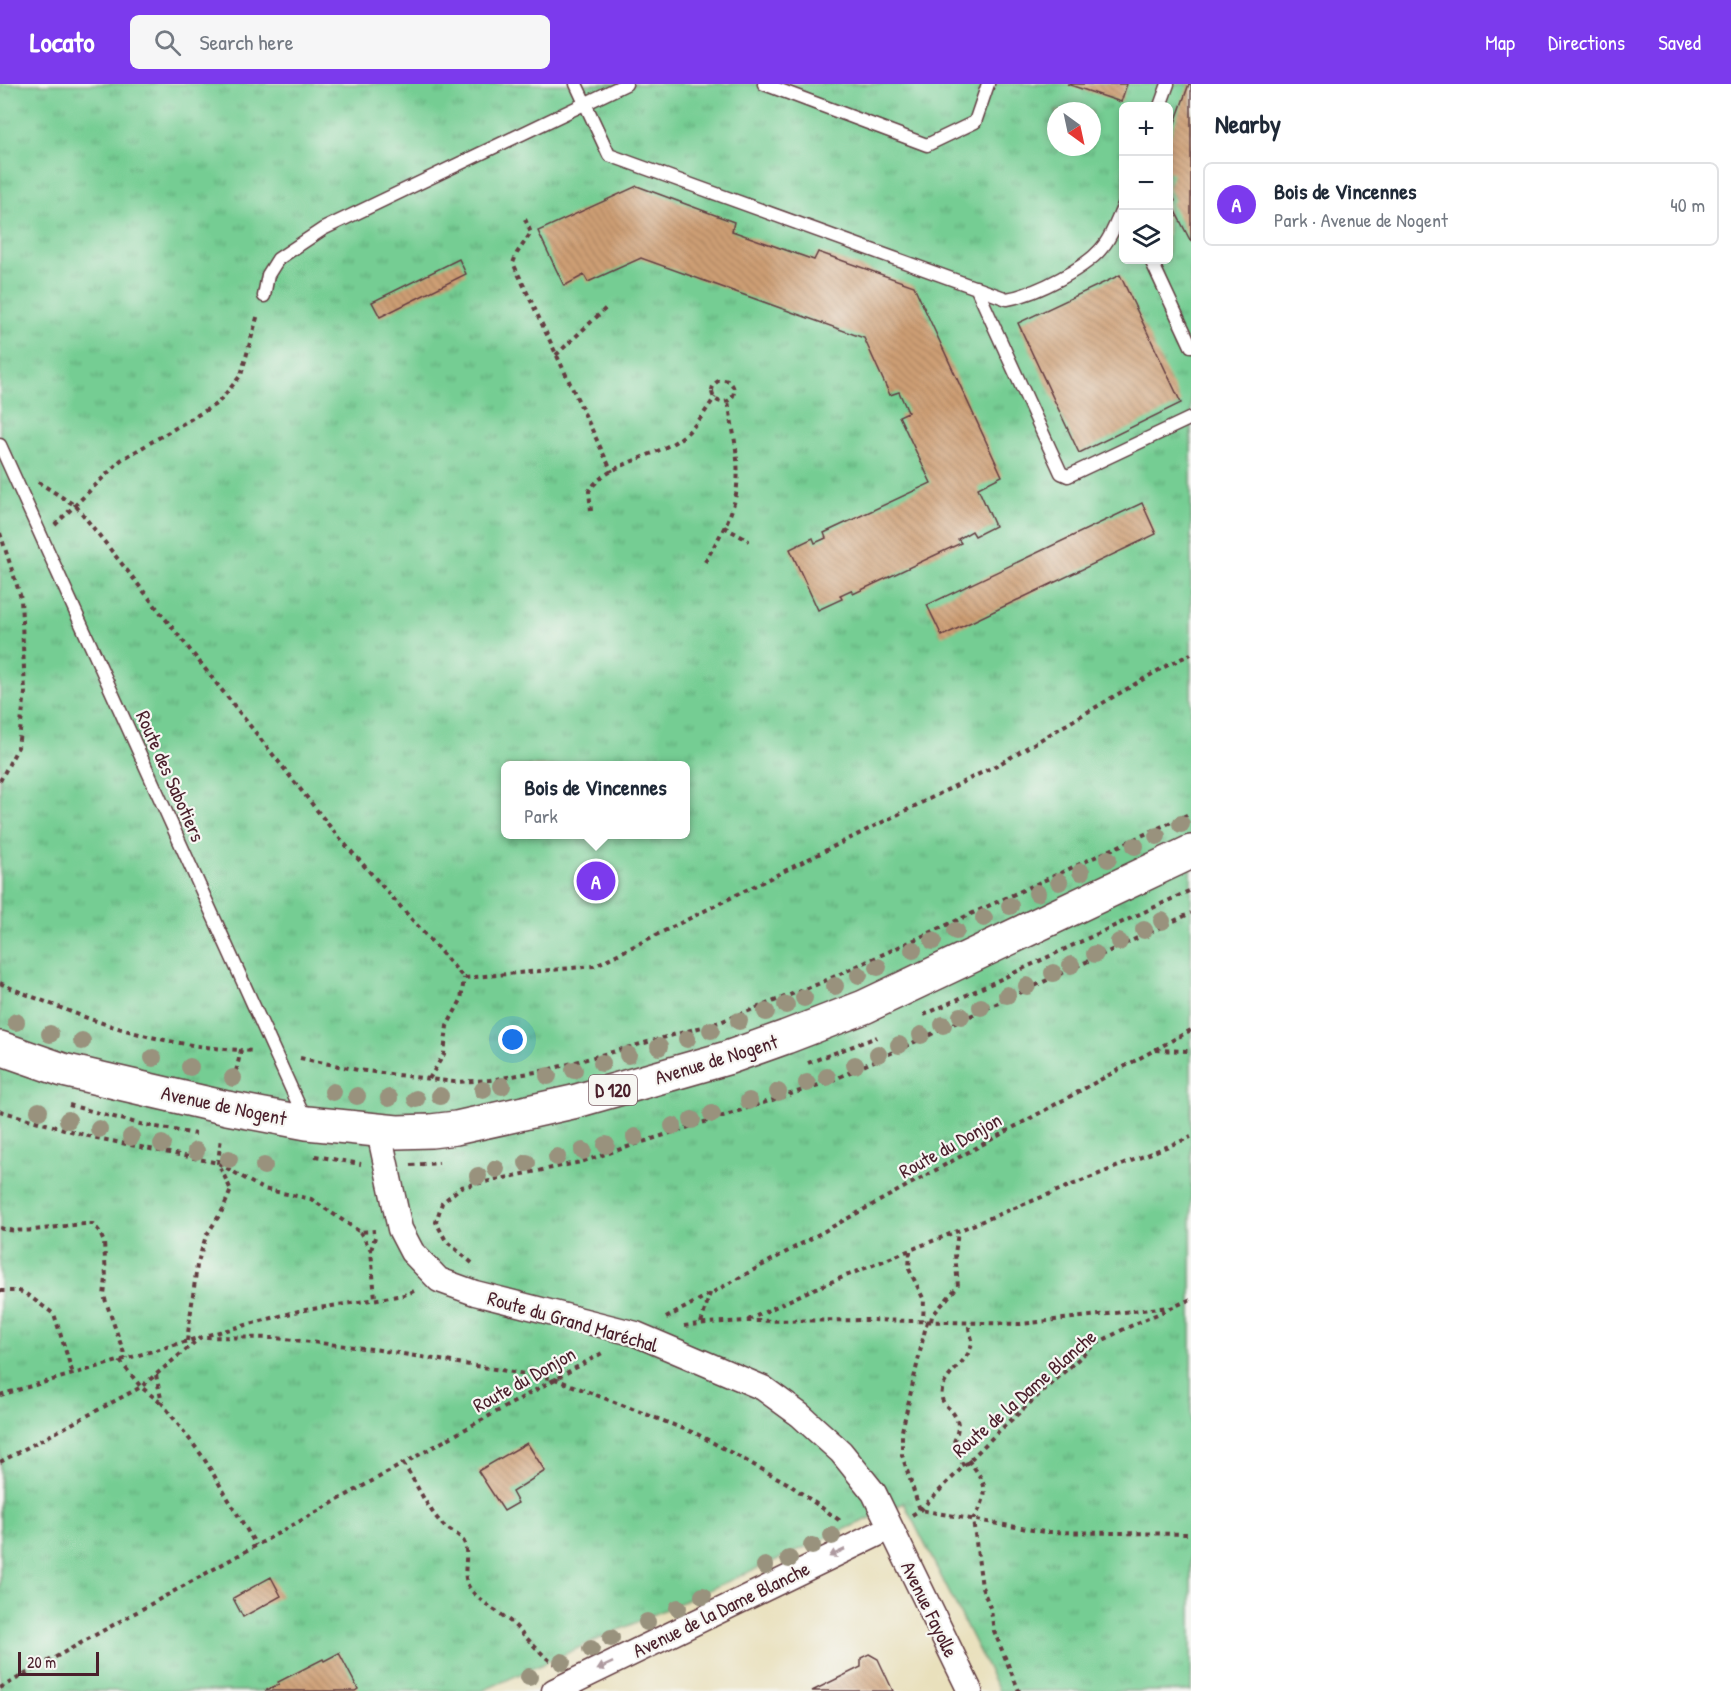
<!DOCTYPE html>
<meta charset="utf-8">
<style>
body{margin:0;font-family:"Patrick Hand",sans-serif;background:#f6f6f7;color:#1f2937}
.controls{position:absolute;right:18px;top:18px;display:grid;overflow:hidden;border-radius:9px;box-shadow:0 3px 9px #0003}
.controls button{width:54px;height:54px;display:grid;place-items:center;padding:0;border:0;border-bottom:2px solid #e0e1e3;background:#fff;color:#1f2937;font:30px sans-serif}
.compass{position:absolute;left:1047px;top:18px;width:54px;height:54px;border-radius:50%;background:#fff;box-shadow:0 3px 9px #0003;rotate:147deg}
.scale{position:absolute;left:18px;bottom:15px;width:81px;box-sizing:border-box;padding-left:6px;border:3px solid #4a1f2b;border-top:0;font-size:16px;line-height:21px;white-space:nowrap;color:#4a1f2b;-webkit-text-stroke:4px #f6f6f2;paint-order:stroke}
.you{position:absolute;left:513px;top:956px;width:21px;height:21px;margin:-15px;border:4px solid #fff;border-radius:50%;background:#1a73e8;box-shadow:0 0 0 9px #1a73e833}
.badge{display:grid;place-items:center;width:39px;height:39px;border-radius:50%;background:#7c3aed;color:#fff;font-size:20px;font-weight:700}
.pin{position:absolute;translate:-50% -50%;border:3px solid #fff;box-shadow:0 2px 6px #0006}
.popup{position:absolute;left:501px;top:677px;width:189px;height:78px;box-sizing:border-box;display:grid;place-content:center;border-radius:9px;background:#fff;filter:drop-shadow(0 2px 4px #0005);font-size:20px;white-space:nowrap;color:#747a83}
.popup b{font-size:22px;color:#1f2937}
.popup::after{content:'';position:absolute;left:50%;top:100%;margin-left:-12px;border:12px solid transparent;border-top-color:#fff}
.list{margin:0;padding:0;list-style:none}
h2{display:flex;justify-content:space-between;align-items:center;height:78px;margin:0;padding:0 24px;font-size:26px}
h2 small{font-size:20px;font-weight:400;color:#747a83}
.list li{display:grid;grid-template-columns:39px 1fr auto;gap:18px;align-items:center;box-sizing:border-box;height:84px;margin:0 12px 12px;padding:0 12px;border:2px solid #e0e1e3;border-radius:9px}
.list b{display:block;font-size:22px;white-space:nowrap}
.list p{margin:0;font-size:20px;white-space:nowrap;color:#747a83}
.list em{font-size:20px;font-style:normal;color:#747a83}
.icon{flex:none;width:33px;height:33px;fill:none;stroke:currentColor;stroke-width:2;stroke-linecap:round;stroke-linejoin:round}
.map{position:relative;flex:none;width:1191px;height:1607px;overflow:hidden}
header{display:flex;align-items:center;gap:36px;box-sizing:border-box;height:84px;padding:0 30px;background:#7c3aed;color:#fff}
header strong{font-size:28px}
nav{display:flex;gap:33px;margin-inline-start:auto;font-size:21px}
.search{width:420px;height:54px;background:#f6f6f7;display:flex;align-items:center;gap:15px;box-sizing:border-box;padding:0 21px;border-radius:9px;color:#747a83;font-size:22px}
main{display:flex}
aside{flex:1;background:#fff}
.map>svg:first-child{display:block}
.park{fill:url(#park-tufts);stroke:#5f765f;stroke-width:1.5;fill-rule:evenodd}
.building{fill:url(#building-back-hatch)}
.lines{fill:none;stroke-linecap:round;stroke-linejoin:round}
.service-casing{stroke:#623c41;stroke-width:15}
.minor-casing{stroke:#623c41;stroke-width:27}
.primary-casing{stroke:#623c41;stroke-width:36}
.path{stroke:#623c41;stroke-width:4;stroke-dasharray:4.5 4.5;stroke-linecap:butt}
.service{stroke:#fff;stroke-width:12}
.minor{stroke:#fff;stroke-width:24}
.primary{stroke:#fff;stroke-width:33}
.tree{fill:#99927d}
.oneway{fill:#ae9aa0}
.labels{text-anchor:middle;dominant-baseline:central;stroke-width:4.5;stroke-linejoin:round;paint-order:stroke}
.shield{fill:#f6f6f2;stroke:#7e6067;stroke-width:1.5}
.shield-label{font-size:18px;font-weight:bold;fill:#4a1f2b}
.street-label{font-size:20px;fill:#4a1f2b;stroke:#f6f6f2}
</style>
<header>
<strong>Locato</strong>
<div class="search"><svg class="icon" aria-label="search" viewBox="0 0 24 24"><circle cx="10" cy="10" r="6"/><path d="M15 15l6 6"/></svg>Search here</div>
<nav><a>Map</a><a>Directions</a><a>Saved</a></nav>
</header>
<main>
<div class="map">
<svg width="1191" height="1607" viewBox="0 0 1191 1607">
<defs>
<pattern id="park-tufts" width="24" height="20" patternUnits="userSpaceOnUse" patternTransform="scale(1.5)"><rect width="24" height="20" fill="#74cd93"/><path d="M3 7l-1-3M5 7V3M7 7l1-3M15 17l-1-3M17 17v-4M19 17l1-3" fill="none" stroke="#61a678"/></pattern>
<pattern id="building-back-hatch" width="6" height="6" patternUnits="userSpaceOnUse" patternTransform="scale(1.5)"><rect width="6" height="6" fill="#ce9f74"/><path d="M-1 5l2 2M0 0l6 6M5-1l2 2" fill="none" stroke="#a9815f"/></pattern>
</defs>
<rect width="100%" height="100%" fill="#f6f6f2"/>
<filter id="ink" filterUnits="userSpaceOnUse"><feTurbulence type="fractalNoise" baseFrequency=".0167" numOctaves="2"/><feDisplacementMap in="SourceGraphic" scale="12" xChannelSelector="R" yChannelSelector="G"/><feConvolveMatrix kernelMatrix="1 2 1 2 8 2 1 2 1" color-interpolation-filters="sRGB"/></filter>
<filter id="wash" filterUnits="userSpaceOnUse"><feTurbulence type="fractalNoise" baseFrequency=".008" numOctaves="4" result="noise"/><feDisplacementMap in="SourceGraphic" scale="24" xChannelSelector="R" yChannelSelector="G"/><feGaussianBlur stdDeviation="1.35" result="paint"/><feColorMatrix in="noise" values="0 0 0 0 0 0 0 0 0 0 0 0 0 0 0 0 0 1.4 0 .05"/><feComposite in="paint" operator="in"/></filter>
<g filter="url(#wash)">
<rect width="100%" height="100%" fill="#e9e0bc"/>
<!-- park -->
<path class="park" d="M 0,0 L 1191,0 L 1191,1607 L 999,1607 L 904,1419 L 482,1607 L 0,1607 ZM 1124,22 L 1168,22 L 1168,176 L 1124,176 ZM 1056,27 L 1092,27 L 1092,63 L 1056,63 ZM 506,682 L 686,682 L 686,750 L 506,750 Z"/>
<g id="blocks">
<!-- building -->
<path class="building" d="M 1067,0 L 1127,0 L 1121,18 Z
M 1189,0 L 1191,0 L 1191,158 L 1171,119 L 1175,117 L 1169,103 L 1173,89 L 1168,87 L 1168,58 Z
M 637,102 L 734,138 L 732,147 L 814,176 L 818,168 L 914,202 L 1002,392 L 978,404 L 995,442 L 975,452 L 972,447 L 958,455 L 961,459 L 853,510 L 851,506 L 840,511 L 842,515 L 818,526 L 790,465 L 813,454 L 815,459 L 826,454 L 824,449 L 931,399 L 899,332 L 908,328 L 899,308 L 890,311 L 864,254 L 641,174 L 588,198 L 584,191 L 564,202 L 538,147 Z
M 459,175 L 466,190 L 380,233 L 372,218 Z
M 1120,191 L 1181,319 L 1079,369 L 1018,239 Z
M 1142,419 L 1156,450 L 942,552 L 927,521 Z
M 527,1359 L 545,1387 L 512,1408 L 518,1419 L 504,1427 L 478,1387 Z
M 271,1493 L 281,1512 L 243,1533 L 233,1514 Z
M 339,1569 L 358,1605 L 355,1607 L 265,1607 L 279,1600 L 278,1598 L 323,1575 L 324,1577 Z
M 869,1570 L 878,1575 L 893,1607 L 812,1607 L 861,1583 L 861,1574 Z"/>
</g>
</g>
<g filter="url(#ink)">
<use href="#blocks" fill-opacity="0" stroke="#623c41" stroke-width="1.5"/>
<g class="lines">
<!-- service casing -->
<g class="service-casing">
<path id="service" d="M 576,0 L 609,71 L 1007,215 C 1036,210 1088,184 1105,160 C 1113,149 1118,134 1124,121
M 764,0 L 927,61 L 975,38 L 988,0
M 1160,22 L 1168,0
M 1151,176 L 1191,262
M 976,203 L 1061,389 L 1068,392 L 1191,334
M 264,212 L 268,191 L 278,175 L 323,145 L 626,0
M 0,361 L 305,1035"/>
</g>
<!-- minor casing -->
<g class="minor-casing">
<path id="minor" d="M 379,1048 L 400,1145 L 412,1168 L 439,1196 L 475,1209 L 636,1250 L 763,1304 L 800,1331 L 841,1368 L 874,1409 L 970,1607
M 554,1607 L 890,1444"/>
</g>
<!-- primary casing -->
<g class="primary-casing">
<path id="primary" d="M 0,964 L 63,986 L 227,1024 L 307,1039 L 397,1048 L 431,1047 L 456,1044 L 573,1018 L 727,974 L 786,953 L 864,923 L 1191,768"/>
</g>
<!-- path -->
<path class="path" d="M 525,135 L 531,149 L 517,169 L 513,179 L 612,388
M 556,271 L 606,224
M712 307a11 11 0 1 1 22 0a11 11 0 1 1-22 0Z
M 38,398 L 76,422 L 335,749 L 464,894 L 594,882 L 1001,679 L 1164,583 L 1191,570
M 591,427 L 589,407 C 606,380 652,374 678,356 C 694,346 704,329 715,313
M 55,441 L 121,376 L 218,319 L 241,291 L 258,230
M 724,443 L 749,457
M 0,449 L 21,514 L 25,609 L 18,663 L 0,697
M 705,478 C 716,458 730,437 735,415 C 742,383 733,348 728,317
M 0,899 C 16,907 34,913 51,920 C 112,945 175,963 241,966
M 924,931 L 1191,806
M 1156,966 L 1191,967
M 300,974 L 358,986 L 454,998 L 490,996 L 547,986 L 720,938 L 818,900 L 1191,729
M 808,979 L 877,953
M 429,995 L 444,970 L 447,942 L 461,916 L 464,894
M 234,996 L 241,966 L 254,967
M 69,1021 L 140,1040 L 196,1050
M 0,1027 L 92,1053 L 218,1079 L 263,1105 L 311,1115 L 360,1148 L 375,1147
M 315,1072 L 361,1080
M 411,1081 L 439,1079
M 0,1144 C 24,1152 67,1139 93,1140 L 99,1147 L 104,1158 L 106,1194 L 104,1212 L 126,1275
M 360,1148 L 371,1166 L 375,1215
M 371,1166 L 375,1153
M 910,1167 L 909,1185 L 924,1216 L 923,1237
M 472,1179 L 446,1157 L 436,1138 L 442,1119 L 461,1103 L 581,1078 L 831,997 L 1191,829
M 0,1207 L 19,1207 L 26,1210 L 54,1230 L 73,1290
M 666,1234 L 1191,946
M 748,1236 L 811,1206 L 1191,1053
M 927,1237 L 902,1347 L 902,1371 L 920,1426 L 1044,1448 L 1191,1450
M 931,1237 L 932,1232 L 958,1202 L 955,1170 L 958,1148
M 701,1239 L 710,1209
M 684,1242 L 706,1239 L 747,1237 L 872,1236 L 1021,1240 L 1168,1223
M 208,1251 L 299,1227 L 404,1211 L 414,1207
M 187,1257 L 197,1181 L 206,1152 L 222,1127 L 231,1106 L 218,1079 L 221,1053
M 120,1277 L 141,1303 L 161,1319
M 156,1291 L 162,1319 L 203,1373 L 256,1461
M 0,1311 L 198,1254
M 968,1376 C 987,1399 991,1409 973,1435 L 982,1503 L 991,1526 L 994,1547 L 1019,1607
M 0,1378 L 141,1303 L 201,1253 L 275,1254 L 373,1265 L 555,1295 L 697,1350 L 787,1399 L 839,1436 L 840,1439
M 403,1379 C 417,1400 426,1423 443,1441 C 449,1447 460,1450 464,1458 C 470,1471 461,1490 469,1503 C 479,1518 498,1527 511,1538 C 526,1552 538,1568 554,1580
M 964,1382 L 953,1362 C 955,1353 961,1343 956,1334 C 951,1322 939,1322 942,1306 C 946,1288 971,1277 972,1257 C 972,1253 969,1248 969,1243 L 972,1239
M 912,1431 L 920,1426 L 999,1347 L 1094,1261 L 1124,1245 L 1191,1215
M 0,1604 L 604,1268"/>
<!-- service -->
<use href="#service" class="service"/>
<!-- minor -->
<use href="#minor" class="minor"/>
<!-- primary -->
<use href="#primary" class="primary"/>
</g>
<!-- trees -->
<g class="tree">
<circle cx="1181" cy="740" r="9"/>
<circle cx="1157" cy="752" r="9"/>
<circle cx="1135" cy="762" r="9"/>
<circle cx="1108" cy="775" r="9"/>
<circle cx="1081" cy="788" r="9"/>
<circle cx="1059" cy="798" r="9"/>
<circle cx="1037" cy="809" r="9"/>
<circle cx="1010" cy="822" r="9"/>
<circle cx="984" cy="834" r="9"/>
<circle cx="1162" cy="837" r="9"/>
<circle cx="1144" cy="846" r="9"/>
<circle cx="956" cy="847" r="9"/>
<circle cx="933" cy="857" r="9"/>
<circle cx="1119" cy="858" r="9"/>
<circle cx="913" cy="866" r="9"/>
<circle cx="1095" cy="870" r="9"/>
<circle cx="1071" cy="881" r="9"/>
<circle cx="878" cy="883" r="9"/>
<circle cx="1053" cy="889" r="9"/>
<circle cx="859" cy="891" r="9"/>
<circle cx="835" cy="902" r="9"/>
<circle cx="1027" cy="902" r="9"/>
<circle cx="1007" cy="911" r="9"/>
<circle cx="804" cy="914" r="9"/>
<circle cx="786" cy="921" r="9"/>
<circle cx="981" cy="923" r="9"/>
<circle cx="766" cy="928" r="9"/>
<circle cx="961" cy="932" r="9"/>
<circle cx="739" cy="937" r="9"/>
<circle cx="16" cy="938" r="9"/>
<circle cx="943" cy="941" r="9"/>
<circle cx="711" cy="946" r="9"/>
<circle cx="50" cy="950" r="9"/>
<circle cx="921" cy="951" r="9"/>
<circle cx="687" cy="955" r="9"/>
<circle cx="82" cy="957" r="9"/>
<circle cx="899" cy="961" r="9"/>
<circle cx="659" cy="963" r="9"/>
<circle cx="878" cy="970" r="9"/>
<circle cx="628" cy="971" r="9"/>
<circle cx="153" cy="974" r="9"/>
<circle cx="602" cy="979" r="9"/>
<circle cx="855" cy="981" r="9"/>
<circle cx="190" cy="983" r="9"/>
<circle cx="574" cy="986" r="9"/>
<circle cx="548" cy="992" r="9"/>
<circle cx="827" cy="993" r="9"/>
<circle cx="233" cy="994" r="9"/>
<circle cx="807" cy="999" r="9"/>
<circle cx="502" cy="1002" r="9"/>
<circle cx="483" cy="1006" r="9"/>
<circle cx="333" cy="1008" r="9"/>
<circle cx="778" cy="1008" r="9"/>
<circle cx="357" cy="1012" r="9"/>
<circle cx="440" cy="1012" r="9"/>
<circle cx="389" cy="1014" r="9"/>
<circle cx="416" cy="1015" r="9"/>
<circle cx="749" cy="1017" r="9"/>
<circle cx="39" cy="1027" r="9"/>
<circle cx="712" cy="1030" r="9"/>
<circle cx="68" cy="1036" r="9"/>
<circle cx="692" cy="1036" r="9"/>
<circle cx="673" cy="1042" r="9"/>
<circle cx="99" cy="1045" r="9"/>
<circle cx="131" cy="1053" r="9"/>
<circle cx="635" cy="1053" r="9"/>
<circle cx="162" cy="1060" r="9"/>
<circle cx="606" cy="1061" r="9"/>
<circle cx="196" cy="1067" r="9"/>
<circle cx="583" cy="1067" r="9"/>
<circle cx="557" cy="1073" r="9"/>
<circle cx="229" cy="1075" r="9"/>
<circle cx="527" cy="1079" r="9"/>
<circle cx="264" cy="1082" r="9"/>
<circle cx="496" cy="1085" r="9"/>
<circle cx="478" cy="1092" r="9"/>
<circle cx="832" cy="1452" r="9"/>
<circle cx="812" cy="1462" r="9"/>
<circle cx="789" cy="1475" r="9"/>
<circle cx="765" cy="1482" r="9"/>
<circle cx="703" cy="1512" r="9"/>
<circle cx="678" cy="1524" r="9"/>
<circle cx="647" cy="1538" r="9"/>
<circle cx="611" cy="1554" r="9"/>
<circle cx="591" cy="1565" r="9"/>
<circle cx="562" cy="1578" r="9"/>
<circle cx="529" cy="1593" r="9"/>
</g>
<!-- one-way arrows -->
<defs><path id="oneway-solid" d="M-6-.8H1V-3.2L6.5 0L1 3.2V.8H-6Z" transform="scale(1.5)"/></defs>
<g class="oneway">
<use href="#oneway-solid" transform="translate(837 1469) rotate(154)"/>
<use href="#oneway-solid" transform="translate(605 1582) rotate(154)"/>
</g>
</g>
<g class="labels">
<!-- shield labels -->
<rect class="shield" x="589" y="991" width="48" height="30" rx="4.5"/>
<g class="shield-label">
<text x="613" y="1006">D 120</text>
</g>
<!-- street labels -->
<g class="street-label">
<text transform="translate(171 692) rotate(66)">Route des Sabotiers</text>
<text transform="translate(716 975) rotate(-17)">Avenue de Nogent</text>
<text transform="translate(224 1021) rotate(12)">Avenue de Nogent</text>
<text transform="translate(950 1061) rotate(-29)">Route du Donjon</text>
<text transform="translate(573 1237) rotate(16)">Route du Grand Maréchal</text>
<text transform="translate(524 1295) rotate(-29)">Route du Donjon</text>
<text transform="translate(1024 1309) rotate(-41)">Route de la Dame Blanche</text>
<text transform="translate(721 1525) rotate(-26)">Avenue de la Dame Blanche</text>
<text transform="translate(930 1525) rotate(64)">Avenue Fayolle</text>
</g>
</g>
</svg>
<div class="controls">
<button>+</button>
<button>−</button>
<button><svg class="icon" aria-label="layers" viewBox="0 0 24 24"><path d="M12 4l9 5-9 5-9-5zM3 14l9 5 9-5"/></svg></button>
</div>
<svg class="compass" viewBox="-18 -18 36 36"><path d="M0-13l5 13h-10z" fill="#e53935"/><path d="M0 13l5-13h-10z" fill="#747a83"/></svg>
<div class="scale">20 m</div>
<div class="you"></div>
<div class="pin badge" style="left:596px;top:797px">A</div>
<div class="popup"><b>Bois de Vincennes</b>Park</div>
</div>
<aside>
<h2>Nearby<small></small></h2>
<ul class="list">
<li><span class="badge">A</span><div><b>Bois de Vincennes</b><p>Park · Avenue de Nogent</p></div><em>40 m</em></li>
</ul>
</aside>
</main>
